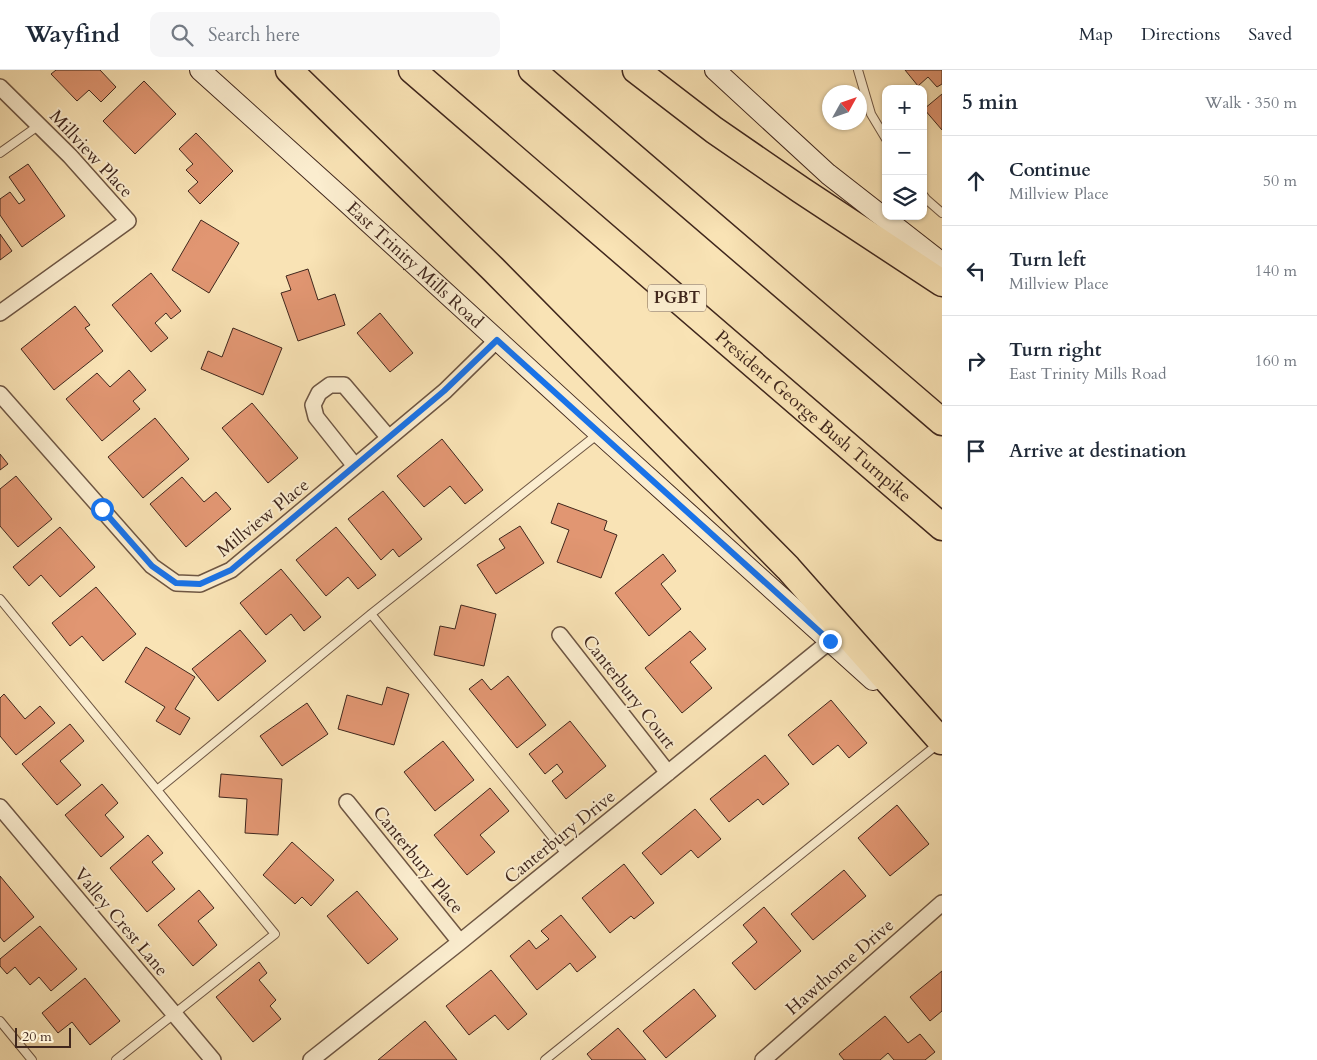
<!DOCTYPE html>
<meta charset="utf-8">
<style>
body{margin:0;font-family:Cardo,serif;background:#f6f6f7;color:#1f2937}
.controls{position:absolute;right:15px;top:15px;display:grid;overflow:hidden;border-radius:10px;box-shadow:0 1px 4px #0004}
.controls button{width:45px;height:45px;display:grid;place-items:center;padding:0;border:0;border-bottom:1px solid #e0e1e3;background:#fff;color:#1f2937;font:25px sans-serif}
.compass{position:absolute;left:822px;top:15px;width:45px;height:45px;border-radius:50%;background:#fff;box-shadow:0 1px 4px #0004;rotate:50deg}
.scale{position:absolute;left:15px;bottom:12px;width:56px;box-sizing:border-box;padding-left:5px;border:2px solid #40271d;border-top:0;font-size:14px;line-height:18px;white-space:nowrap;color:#40271d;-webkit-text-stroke:4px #fbedcf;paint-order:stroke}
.stop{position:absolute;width:15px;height:15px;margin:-11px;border:4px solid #1a73e8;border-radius:50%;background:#fff}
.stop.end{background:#1a73e8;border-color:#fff;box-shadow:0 1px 5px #0008}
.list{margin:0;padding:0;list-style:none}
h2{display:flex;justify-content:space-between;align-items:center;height:65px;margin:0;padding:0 20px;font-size:21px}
h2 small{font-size:16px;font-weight:400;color:#747a83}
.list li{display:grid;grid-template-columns:32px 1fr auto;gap:15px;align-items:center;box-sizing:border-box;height:90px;padding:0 20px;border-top:1px solid #e0e1e3}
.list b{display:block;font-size:19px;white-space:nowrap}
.list p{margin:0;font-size:16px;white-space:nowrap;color:#747a83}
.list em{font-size:16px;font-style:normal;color:#747a83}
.icon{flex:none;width:28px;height:28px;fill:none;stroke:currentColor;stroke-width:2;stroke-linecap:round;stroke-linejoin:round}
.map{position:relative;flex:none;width:942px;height:990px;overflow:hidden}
header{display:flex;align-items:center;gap:30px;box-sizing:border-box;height:70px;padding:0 25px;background:#fff;border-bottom:1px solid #e0e1e3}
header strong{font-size:24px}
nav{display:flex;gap:28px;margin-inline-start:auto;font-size:18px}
.search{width:350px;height:45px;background:#f6f6f7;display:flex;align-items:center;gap:12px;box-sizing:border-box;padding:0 18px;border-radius:10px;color:#747a83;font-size:19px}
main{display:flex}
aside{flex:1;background:#fff}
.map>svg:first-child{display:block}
.building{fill:#e19672;stroke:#40271d}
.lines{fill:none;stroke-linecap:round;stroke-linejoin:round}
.service-casing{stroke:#6e5643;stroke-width:10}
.minor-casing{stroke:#6e5643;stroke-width:18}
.secondary-casing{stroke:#40271d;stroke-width:22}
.motorway-casing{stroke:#40271d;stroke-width:29}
.service{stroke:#fbedcf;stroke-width:8}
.minor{stroke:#fbedcf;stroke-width:15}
.secondary{stroke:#fbedcf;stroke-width:20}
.motorway{stroke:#f9e3b5;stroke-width:26}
.route{stroke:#1a73e8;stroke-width:6}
.labels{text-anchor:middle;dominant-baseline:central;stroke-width:4;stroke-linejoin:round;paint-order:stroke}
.shield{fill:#fbedcf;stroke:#786252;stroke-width:1}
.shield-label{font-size:16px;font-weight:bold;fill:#40271d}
.street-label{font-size:18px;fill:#40271d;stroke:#fbedcf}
</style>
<header>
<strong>Wayfind</strong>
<div class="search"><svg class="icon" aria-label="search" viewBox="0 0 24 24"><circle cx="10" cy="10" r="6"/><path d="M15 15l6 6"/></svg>Search here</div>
<nav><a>Map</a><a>Directions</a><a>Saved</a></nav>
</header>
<main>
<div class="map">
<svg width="942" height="990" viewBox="0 0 942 990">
<rect width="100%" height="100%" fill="#f9e3b5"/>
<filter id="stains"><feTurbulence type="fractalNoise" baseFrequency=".004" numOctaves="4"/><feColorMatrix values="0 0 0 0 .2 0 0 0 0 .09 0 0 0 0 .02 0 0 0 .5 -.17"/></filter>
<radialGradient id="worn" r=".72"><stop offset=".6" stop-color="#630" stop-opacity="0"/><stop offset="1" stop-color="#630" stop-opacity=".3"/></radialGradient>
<!-- building -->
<path class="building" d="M 56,0 L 100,0 L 116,17 L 101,32 L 89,20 L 77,31 L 51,4 Z
M 905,0 L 942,0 L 942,14 L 937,17 L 928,7 L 918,16 Z
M 144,11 L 176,44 L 135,84 L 103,51 Z
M 942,24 L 942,60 L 924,39 Z
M 196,63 L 233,101 L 200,134 L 188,121 L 198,112 L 186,100 L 193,94 L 179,79 Z
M 28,94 L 65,146 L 22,177 L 0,145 L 0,129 L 10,122 L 19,134 L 25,130 L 9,107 Z
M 201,150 L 239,173 L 209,223 L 172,200 Z
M 0,164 L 12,181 L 0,190 Z
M 308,199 L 318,230 L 335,224 L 345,255 L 298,271 L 281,223 L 291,220 L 286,206 Z
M 151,203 L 181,241 L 171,249 L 166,243 L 155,253 L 168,268 L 151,282 L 112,235 Z
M 75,236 L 90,255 L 85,258 L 103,281 L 54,320 L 21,279 Z
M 380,243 L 413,283 L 390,302 L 357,263 Z
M 233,258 L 282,278 L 263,325 L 201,299 L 208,281 L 222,287 Z
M 129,300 L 146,320 L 133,331 L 140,339 L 102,371 L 66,329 L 97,303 L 110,317 Z
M 252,333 L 298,388 L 268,413 L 222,358 Z
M 155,348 L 189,389 L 143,428 L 108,387 Z
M 442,369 L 483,420 L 465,434 L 450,416 L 424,437 L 397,406 Z
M 0,384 L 8,394 L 0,400 Z
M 16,406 L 52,449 L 18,477 L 0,456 L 0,419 Z
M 182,407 L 204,432 L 216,422 L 231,439 L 186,477 L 150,434 Z
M 383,421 L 422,469 L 399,487 L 393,479 L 381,490 L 348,449 Z
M 558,433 L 607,451 L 604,460 L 617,465 L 601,508 L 557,492 L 569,460 L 551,453 Z
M 520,456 L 544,493 L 496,524 L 477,495 L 505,478 L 499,469 Z
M 60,457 L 95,497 L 60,527 L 41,505 L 29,516 L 13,497 Z
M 336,457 L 376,505 L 358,519 L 348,507 L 326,526 L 296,490 Z
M 663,484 L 676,501 L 661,514 L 681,539 L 649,566 L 615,523 Z
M 281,499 L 321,547 L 304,561 L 291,544 L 266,565 L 240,533 Z
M 96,517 L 136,564 L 103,591 L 82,566 L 70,576 L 52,553 Z
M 461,535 L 496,544 L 484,596 L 434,585 L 440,556 L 455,559 Z
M 240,560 L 266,591 L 218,631 L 192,599 Z
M 690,561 L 706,579 L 690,592 L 712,618 L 682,643 L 645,598 Z
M 146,577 L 195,607 L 175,639 L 190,648 L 180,665 L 156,651 L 165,637 L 125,612 Z
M 508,606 L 546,655 L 517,678 L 469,619 L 482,609 L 491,620 Z
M 387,617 L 409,624 L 394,675 L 338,659 L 347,625 L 382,635 Z
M 4,624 L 25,649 L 40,636 L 55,653 L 16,685 L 0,666 L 0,628 Z
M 831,630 L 867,673 L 849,688 L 838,675 L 813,695 L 788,665 Z
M 307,633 L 328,664 L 282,696 L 260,666 Z
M 570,651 L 606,696 L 566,729 L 552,711 L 563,702 L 557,694 L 545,704 L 529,684 Z
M 70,654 L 84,671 L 60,691 L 81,715 L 57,735 L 22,694 Z
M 443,671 L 474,710 L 435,741 L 404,702 Z
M 765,685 L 789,714 L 763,735 L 758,729 L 729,752 L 710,729 Z
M 221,704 L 282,709 L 278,765 L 245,763 L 247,729 L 219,727 Z
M 102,714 L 118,733 L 105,745 L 124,767 L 101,787 L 65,745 Z
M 490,718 L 509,741 L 480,765 L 495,782 L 467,805 L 434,765 Z
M 897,735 L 929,774 L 890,806 L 858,768 Z
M 695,739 L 721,769 L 698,788 L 691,780 L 661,805 L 642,783 Z
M 148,765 L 163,783 L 152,792 L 175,819 L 147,842 L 110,798 Z
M 292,772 L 334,810 L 311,836 L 302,827 L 295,834 L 263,805 Z
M 624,794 L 654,833 L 634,849 L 631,846 L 610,863 L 582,828 Z
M 844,800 L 866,826 L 813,870 L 791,844 Z
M 0,806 L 34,847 L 4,872 L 0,867 Z
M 199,820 L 214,838 L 198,851 L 217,875 L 193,896 L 158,855 Z
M 357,821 L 398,869 L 368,894 L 327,846 Z
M 764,837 L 801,881 L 755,920 L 732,893 L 757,872 L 743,855 Z
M 561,845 L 596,887 L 577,902 L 570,893 L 537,920 L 510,886 L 529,870 L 536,879 L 549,869 L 541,861 Z
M 40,856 L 77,899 L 51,921 L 39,907 L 30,915 L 15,897 L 7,904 L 0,896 L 0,889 Z
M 259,892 L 267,903 L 259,910 L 276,930 L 270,936 L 281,949 L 253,972 L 216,927 Z
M 491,900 L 527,944 L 508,960 L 495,945 L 469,965 L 446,936 Z
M 942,901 L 942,941 L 930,951 L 910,927 Z
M 85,908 L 120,951 L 90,975 L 72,952 L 58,963 L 42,943 Z
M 694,919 L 716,946 L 666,988 L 643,961 Z
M 885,946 L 908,973 L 920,964 L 935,982 L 925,990 L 894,990 L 888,983 L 880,990 L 844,990 L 839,984 Z
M 425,951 L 457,990 L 378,990 Z
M 618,958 L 646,990 L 592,990 L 587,984 Z"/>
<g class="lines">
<!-- service casing -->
<g class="service-casing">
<path id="service" d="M 858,0 L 871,44 L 886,69
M 0,83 L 38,56
M 923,125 L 926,129 L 942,143
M 0,529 L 157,720 L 371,544 L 598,364
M 371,544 L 567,785
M 0,951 L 32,990
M 116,990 L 275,864 L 157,720
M 545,990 L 938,674"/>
</g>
<!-- minor casing -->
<g class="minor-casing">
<path id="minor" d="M 0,17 L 70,86 L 128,151 L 0,243
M 0,324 L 152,496 L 176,513 L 200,514 L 231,500 L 445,321 L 497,270
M 355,396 L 316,347 L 313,335 L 319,323 L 330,315 L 344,315 L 389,368
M 560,565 L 668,703
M 347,732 L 460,872
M 0,737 L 213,990
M 311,990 L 460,872 L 830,571
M 763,990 L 942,833"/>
</g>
<!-- secondary casing -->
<g class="secondary-casing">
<g id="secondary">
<path id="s1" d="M 200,0 L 343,129 L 599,363 L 873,610"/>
<path d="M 715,0 L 828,104 L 942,193"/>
</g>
</g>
<!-- motorway casing -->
<g class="motorway-casing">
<g id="motorway">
<path d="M 289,0 L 493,199 L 788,498 L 941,671"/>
<path id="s2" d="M 412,0 L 942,457"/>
<path d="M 532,0 L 942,352"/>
<path d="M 636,0 L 714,60 L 801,120 L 942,213"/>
</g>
</g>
<!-- service -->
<use href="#service" class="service"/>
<!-- minor -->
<use href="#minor" class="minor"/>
<!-- secondary -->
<use href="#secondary" class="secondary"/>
<!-- motorway -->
<use href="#motorway" class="motorway"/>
</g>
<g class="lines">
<!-- route -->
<path class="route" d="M 102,439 L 152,496 L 176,513 L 200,514 L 231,500 L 444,321 L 497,270 L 830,571"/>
</g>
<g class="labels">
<!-- shield labels -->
<rect class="shield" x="648" y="214.5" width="58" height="27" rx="4"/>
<g class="shield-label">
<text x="677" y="228">PGBT</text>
</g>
<!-- street labels -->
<g class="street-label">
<text transform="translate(91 84) rotate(47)">Millview Place</text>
<text stroke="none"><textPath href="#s1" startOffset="290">East Trinity Mills Road</textPath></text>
<text stroke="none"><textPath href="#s2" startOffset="530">President George Bush Turnpike</textPath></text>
<text transform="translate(263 448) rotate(-39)">Millview Place</text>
<text transform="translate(629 622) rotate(52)">Canterbury Court</text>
<text transform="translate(560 767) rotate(-39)">Canterbury Drive</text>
<text transform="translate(418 790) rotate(51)">Canterbury Place</text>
<text transform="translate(121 852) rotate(50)">Valley Crest Lane</text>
<text transform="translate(840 897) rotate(-41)">Hawthorne Drive</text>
</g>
</g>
<rect width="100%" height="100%" filter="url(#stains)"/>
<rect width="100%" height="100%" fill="url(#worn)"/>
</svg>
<div class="controls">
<button>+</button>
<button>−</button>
<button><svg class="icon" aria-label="layers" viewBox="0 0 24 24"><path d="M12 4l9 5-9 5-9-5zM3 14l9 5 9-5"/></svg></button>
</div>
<svg class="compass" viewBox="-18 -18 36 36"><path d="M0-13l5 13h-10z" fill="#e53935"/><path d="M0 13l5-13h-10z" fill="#747a83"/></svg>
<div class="scale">20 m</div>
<div class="stop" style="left:102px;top:439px"></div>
<div class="stop end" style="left:830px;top:571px"></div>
</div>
<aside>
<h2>5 min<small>Walk · 350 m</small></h2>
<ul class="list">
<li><svg class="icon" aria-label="ahead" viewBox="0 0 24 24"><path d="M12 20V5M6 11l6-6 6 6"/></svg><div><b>Continue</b><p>Millview Place</p></div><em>50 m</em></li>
<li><svg class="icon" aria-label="left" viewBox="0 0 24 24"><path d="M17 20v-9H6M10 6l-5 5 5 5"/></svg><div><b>Turn left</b><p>Millview Place</p></div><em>140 m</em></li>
<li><svg class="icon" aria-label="right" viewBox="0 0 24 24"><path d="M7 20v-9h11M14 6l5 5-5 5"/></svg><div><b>Turn right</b><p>East Trinity Mills Road</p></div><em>160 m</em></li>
<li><svg class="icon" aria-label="arrive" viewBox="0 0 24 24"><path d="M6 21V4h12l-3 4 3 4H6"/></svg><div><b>Arrive at destination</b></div></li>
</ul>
</aside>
</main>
